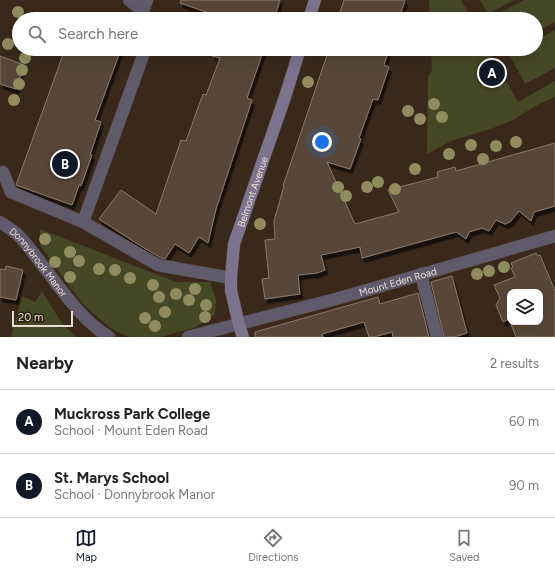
<!DOCTYPE html>
<meta charset="utf-8">
<style>
body{margin:0;font-family:Figtree,sans-serif;background:#f2f2f2;color:#222}
.controls{position:absolute;right:12px;bottom:12px;display:grid;overflow:hidden;border-radius:8px;box-shadow:0 4px 16px #0002}
.controls button{width:36px;height:36px;display:grid;place-items:center;padding:0;border:0;border-bottom:1px solid #e0e0e0;background:#fff;color:#222;font:20px sans-serif}
.scale{position:absolute;left:12px;bottom:10px;width:61px;box-sizing:border-box;padding-left:4px;border:2px solid #e9ded5;border-top:0;font-size:11px;line-height:14px;white-space:nowrap;color:#e9ded5;-webkit-text-stroke:3px #2f2012;paint-order:stroke}
.you{position:absolute;left:322px;top:142px;width:14px;height:14px;margin:-10px;border:3px solid #fff;border-radius:50%;background:#1a73e8;box-shadow:0 0 0 6px #1a73e833}
.badge{display:grid;place-items:center;width:26px;height:26px;border-radius:50%;background:#111827;color:#fff;font-size:13px;font-weight:700}
.pin{position:absolute;translate:-50% -50%;border:2px solid #fff;box-shadow:0 1px 4px #0006}
.list{margin:0;padding:0;list-style:none}
h2{display:flex;justify-content:space-between;align-items:center;height:52px;margin:0;padding:0 16px;font-size:17px}
h2 small{font-size:13px;font-weight:400;color:#767676}
.list li{display:grid;grid-template-columns:26px 1fr auto;gap:12px;align-items:center;box-sizing:border-box;height:64px;padding:0 16px;border-top:1px solid #e0e0e0}
.list b{display:block;font-size:15px;white-space:nowrap}
.list p{margin:0;font-size:13px;white-space:nowrap;color:#767676}
.list em{font-size:13px;font-style:normal;color:#767676}
.icon{flex:none;width:22px;height:22px;fill:none;stroke:currentColor;stroke-width:2;stroke-linecap:round;stroke-linejoin:round}
.map{position:relative;flex:none;width:555px;height:337px;overflow:hidden}
.search{position:absolute;background:#fff;box-shadow:0 4px 16px #0002;left:12px;right:12px;top:12px;height:44px;display:flex;align-items:center;gap:10px;box-sizing:border-box;padding:0 14px;border-radius:22px;color:#767676;font-size:15px}
.sheet{height:180px;background:#fff}
nav{display:flex;justify-content:space-around;align-items:center;box-sizing:border-box;height:56px;border-top:1px solid #e0e0e0;background:#fff;font-size:11px;color:#767676}
nav a{display:grid;justify-items:center;gap:2px}
nav .on{color:#111827}
.map>svg:first-child{display:block}
.green{fill:#454824}
.building{fill:#594738;stroke:#8b7868;fill-rule:evenodd;filter:url(#shadow)}
.lines{fill:none;stroke-linecap:round;stroke-linejoin:round}
.lane-casing{stroke:#564639;stroke-width:13}
.street-casing{stroke:#564639;stroke-width:13}
.secondary-casing{stroke:#564639;stroke-width:13}
.lane{stroke:#605b6c;stroke-width:12}
.street{stroke:#605b6c;stroke-width:12}
.secondary{stroke:#7c748f;stroke-width:12}
.tree{fill:#908c5f}
.labels{text-anchor:middle;dominant-baseline:central;stroke-width:4;stroke-linejoin:round;paint-order:stroke}
.street-label{font-size:10px;fill:#e9ded5;stroke:#2f2012}
</style>
<div class="map">
<svg width="555" height="337" viewBox="0 0 555 337">
<defs>
<filter id="shadow"><feDropShadow dx="2.5" dy="4.5" stdDeviation="0" flood-color="#0009"/></filter>
</defs>
<rect width="100%" height="100%" fill="#3a291b"/>
<!-- green -->
<path class="green" d="M 429,0 L 461,0 L 472,19 L 430,19 Z
M 480,0 L 514,0 L 488,14 Z
M 524,0 L 555,0 L 555,22 L 536,32 L 536,19 L 490,19 L 490,18 Z
M 555,30 L 555,68 L 525,84 L 509,54 L 519,49 L 536,49 L 536,40 Z
M 431,49 L 488,49 L 518,102 L 555,81 L 555,97 L 537,105 L 513,120 L 493,128 L 451,141 L 427,154 L 428,77 L 432,70 Z
M 40,229 L 176,282 L 210,282 L 216,299 L 215,314 L 196,327 L 161,337 L 130,337 L 115,331 L 102,321 L 83,304 L 59,272 L 40,245 Z
M 42,291 L 61,322 L 76,337 L 11,337 L 22,296 L 35,302 Z"/>
<!-- building -->
<path class="building" d="M 181,0 L 280,0 L 274,19 L 224,19 L 224,18 L 180,3 Z
M 344,0 L 405,0 L 399,19 L 338,19 Z
M 65,49 L 121,49 L 95,120 L 101,122 L 90,155 L 92,155 L 81,186 L 79,185 L 72,205 L 16,185 Z
M 214,49 L 264,49 L 247,98 L 252,100 L 216,209 L 208,243 L 199,237 L 189,253 L 175,244 L 165,259 L 161,258 L 136,243 L 99,219 L 121,190 L 156,214 L 181,140 L 186,141 L 203,94 L 206,95 L 220,58 L 212,56 Z
M 329,49 L 389,49 L 384,65 L 389,67 L 378,100 L 373,99 L 359,138 L 361,139 L 350,169 L 327,162 L 355,224 L 399,212 L 388,190 L 438,177 L 437,172 L 455,167 L 456,171 L 555,143 L 555,206 L 534,212 L 531,221 L 519,211 L 510,222 L 505,224 L 496,220 L 489,231 L 482,228 L 469,232 L 466,239 L 456,232 L 362,258 L 360,247 L 321,255 L 325,270 L 317,273 L 298,275 L 300,294 L 265,299 L 262,279 L 269,278 L 265,240 L 275,239 L 274,221 L 284,186 L 283,186 Z
M 0,56 L 24,65 L 16,89 L 0,84 Z
M 536,253 L 538,256 L 540,255 L 555,291 L 555,337 L 516,337 L 509,319 L 503,322 L 496,305 L 500,298 L 494,285 L 515,277 L 511,268 L 513,267 L 511,263 ZM 510,292 L 540,292 L 540,322 L 510,322 Z
M 6,266 L 23,270 L 16,300 L 0,297 L 0,269 L 5,270 Z
M 452,276 L 467,333 L 454,337 L 444,337 L 431,282 Z
M 418,293 L 429,337 L 393,337 L 392,332 L 374,337 L 369,337 L 364,322 L 322,334 L 323,337 L 255,337 L 255,332 L 378,297 L 380,304 Z"/>
<g class="lines">
<!-- lane casing -->
<g class="lane-casing">
<path id="lane" d="M 129,0 L 143,11 L 147,0
M 3,172 L 11,192 L 83,222 L 158,265 L 231,278
M 83,222 L 145,50
M 421,274 L 437,337"/>
</g>
<!-- street casing -->
<g class="street-casing">
<g id="street">
<path id="s1" d="M 0,222 C 6,226 12,230 17,234 C 30,246 39,262 50,275 C 67,298 85,322 109,337"/>
<path id="s2" d="M 188,337 L 336,299 L 555,236"/>
</g>
</g>
<!-- secondary casing -->
<g class="secondary-casing">
<g id="secondary">
<path d="M 309,19 L 315,0"/>
<path id="s3" d="M 243,337 L 239,325 L 231,290 L 231,278 L 234,244 L 285,97 L 300,49"/>
</g>
</g>
<!-- lane -->
<use href="#lane" class="lane"/>
<!-- street -->
<use href="#street" class="street"/>
<!-- secondary -->
<use href="#secondary" class="secondary"/>
</g>
<!-- trees -->
<g class="tree">
<circle cx="18" cy="12" r="6"/>
<circle cx="8" cy="44" r="6"/>
<circle cx="25" cy="58" r="6"/>
<circle cx="22" cy="70" r="6"/>
<circle cx="308" cy="82" r="6"/>
<circle cx="19" cy="84" r="6"/>
<circle cx="14" cy="100" r="6"/>
<circle cx="434" cy="104" r="6"/>
<circle cx="408" cy="111" r="6"/>
<circle cx="442" cy="117" r="6"/>
<circle cx="420" cy="119" r="6"/>
<circle cx="516" cy="142" r="6"/>
<circle cx="471" cy="145" r="6"/>
<circle cx="496" cy="146" r="6"/>
<circle cx="449" cy="154" r="6"/>
<circle cx="483" cy="159" r="6"/>
<circle cx="415" cy="169" r="6"/>
<circle cx="378" cy="182" r="6"/>
<circle cx="338" cy="187" r="6"/>
<circle cx="367" cy="187" r="6"/>
<circle cx="395" cy="189" r="6"/>
<circle cx="346" cy="196" r="6"/>
<circle cx="260" cy="224" r="6"/>
<circle cx="45" cy="239" r="6"/>
<circle cx="70" cy="252" r="6"/>
<circle cx="79" cy="261" r="6"/>
<circle cx="55" cy="262" r="6"/>
<circle cx="504" cy="267" r="6"/>
<circle cx="99" cy="269" r="6"/>
<circle cx="115" cy="270" r="6"/>
<circle cx="489" cy="271" r="6"/>
<circle cx="477" cy="274" r="6"/>
<circle cx="70" cy="277" r="6"/>
<circle cx="130" cy="278" r="6"/>
<circle cx="153" cy="285" r="6"/>
<circle cx="195" cy="289" r="6"/>
<circle cx="176" cy="294" r="6"/>
<circle cx="159" cy="297" r="6"/>
<circle cx="189" cy="300" r="6"/>
<circle cx="206" cy="305" r="6"/>
<circle cx="165" cy="312" r="6"/>
<circle cx="205" cy="317" r="6"/>
<circle cx="145" cy="318" r="6"/>
<circle cx="155" cy="326" r="6"/>
</g>
<g class="labels">
<!-- street labels -->
<g class="street-label">
<text stroke="none"><textPath href="#s3" startOffset="150">Belmont Avenue</textPath></text>
<text stroke="none"><textPath href="#s1" startOffset="56">Donnybrook Manor</textPath></text>
<text stroke="none"><textPath href="#s2" startOffset="217">Mount Eden Road</textPath></text>
</g>
</g>
</svg>
<div class="controls">
<button><svg class="icon" aria-label="layers" viewBox="0 0 24 24"><path d="M12 4l9 5-9 5-9-5zM3 14l9 5 9-5"/></svg></button>
</div>
<div class="scale">20 m</div>
<div class="you"></div>
<div class="pin badge" style="left:492px;top:73px">A</div>
<div class="pin badge" style="left:65px;top:164px">B</div>
<div class="search"><svg class="icon" aria-label="search" viewBox="0 0 24 24"><circle cx="10" cy="10" r="6"/><path d="M15 15l6 6"/></svg>Search here</div>
</div>
<section class="sheet">
<h2>Nearby<small>2 results</small></h2>
<ul class="list">
<li><span class="badge">A</span><div><b>Muckross Park College</b><p>School · Mount Eden Road</p></div><em>60 m</em></li>
<li><span class="badge">B</span><div><b>St. Marys School</b><p>School · Donnybrook Manor</p></div><em>90 m</em></li>
</ul>
</section>
<nav>
<a class="on"><svg class="icon" aria-label="map" viewBox="0 0 24 24"><path d="M3 6l6-2 6 2 6-2v14l-6 2-6-2-6 2zM9 4v14M15 6v14"/></svg>Map</a>
<a><svg class="icon" aria-label="directions" viewBox="0 0 24 24"><path d="M12 3l9 9-9 9-9-9zM9 14v-3h6M13 9l2 2-2 2"/></svg>Directions</a>
<a><svg class="icon" aria-label="saved" viewBox="0 0 24 24"><path d="M7 4h10v16l-5-4-5 4z"/></svg>Saved</a>
</nav>
